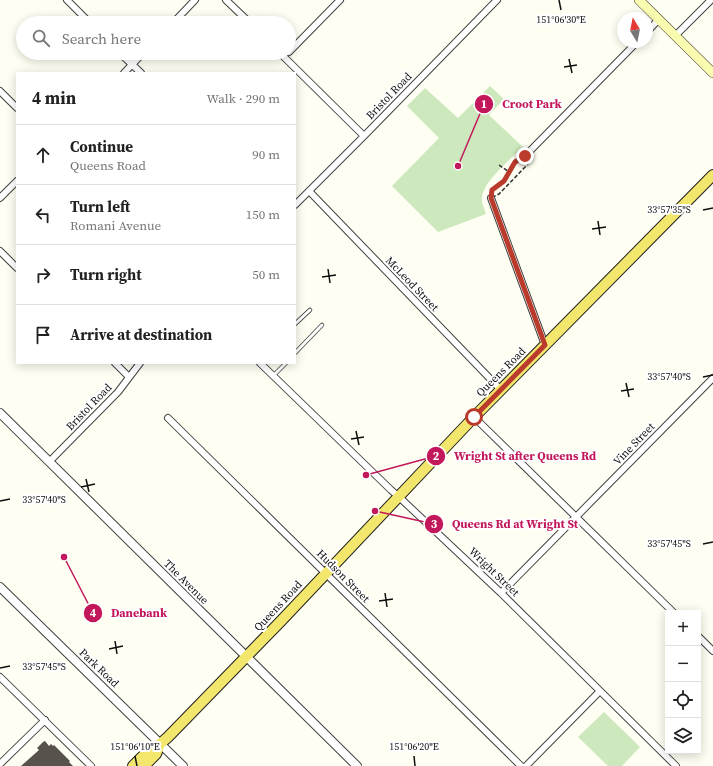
<!DOCTYPE html>
<meta charset="utf-8">
<style>
body{margin:0;font-family:"Source Serif 4",serif;background:#f2f2f2;color:#222}
.controls{position:absolute;right:12px;bottom:12px;display:grid;overflow:hidden;border-radius:0px;box-shadow:0 2px 10px #0003}
.controls button{width:36px;height:36px;display:grid;place-items:center;padding:0;border:0;border-bottom:1px solid #e0e0e0;background:#fff;color:#222;font:20px sans-serif}
.compass{position:absolute;left:617px;top:12px;width:36px;height:36px;border-radius:50%;background:#fff;box-shadow:0 2px 10px #0003;rotate:350deg}
.stop{position:absolute;width:12px;height:12px;margin:-9px;border:3px solid #ba3a2c;border-radius:50%;background:#fff}
.stop.end{background:#ba3a2c;border-color:#fff;box-shadow:0 1px 4px #0008}
.list{margin:0;padding:0;list-style:none}
h2{display:flex;justify-content:space-between;align-items:center;height:52px;margin:0;padding:0 16px;font-size:17px}
h2 small{font-size:13px;font-weight:400;color:#767676}
.list li{display:grid;grid-template-columns:26px 1fr auto;gap:12px;align-items:center;box-sizing:border-box;height:60px;padding:0 16px;border-top:1px solid #e0e0e0}
.list b{display:block;font-size:15px;white-space:nowrap}
.list p{margin:0;font-size:13px;white-space:nowrap;color:#767676}
.list em{font-size:13px;font-style:normal;color:#767676}
.icon{flex:none;width:22px;height:22px;fill:none;stroke:currentColor;stroke-width:2;stroke-linecap:round;stroke-linejoin:round}
.map{position:relative;flex:none;width:713px;height:766px;overflow:hidden}
.search{position:absolute;background:#fff;box-shadow:0 2px 10px #0003;left:16px;top:16px;width:280px;height:44px;display:flex;align-items:center;gap:10px;box-sizing:border-box;padding:0 14px;border-radius:22px;color:#767676;font-size:15px}
.panel{position:absolute;background:#fff;box-shadow:0 2px 10px #0003;left:16px;top:72px;width:280px;height:292px;border-radius:0px}
.map>svg:first-child{display:block}
.green{fill:#cce8bc}
.building{fill:#57524c}
.lines{fill:none;stroke-linecap:round;stroke-linejoin:round}
.service-casing{stroke:#424242;stroke-width:4.5}
.minor-casing{stroke:#424242;stroke-width:8}
.tertiary-casing{stroke:#424242;stroke-width:10}
.secondary-casing{stroke:#313131;stroke-width:10}
.primary-casing{stroke:#202020;stroke-width:12}
.path{stroke:#313131;stroke-width:1.5;stroke-dasharray:4 2;stroke-linecap:butt}
.service{stroke:#fff;stroke-width:3}
.minor{stroke:#fff;stroke-width:6}
.tertiary{stroke:#fff;stroke-width:8}
.secondary{stroke:#f9fbb0;stroke-width:9}
.primary{stroke:#f3e66d;stroke-width:10}
.route{stroke:#ba3a2c;stroke-width:5}
.ticks{fill:none;stroke:#0f0f0f;stroke-width:1.5}
.labels{text-anchor:middle;dominant-baseline:central;stroke-width:4;stroke-linejoin:round;paint-order:stroke}
.street-label{font-size:11px;fill:#0f0f0f;stroke:#fff}
.ticks-label{font-size:10px;text-anchor:middle;fill:#0f0f0f;stroke:#fff;stroke-width:4;stroke-linejoin:round;paint-order:stroke}
.leader{fill:none;stroke:#c2185b;stroke-width:1.5}
.callout-dot{fill:#c2185b;stroke:#fff;stroke-width:1.5}
.mark-label{font-size:12px;text-anchor:middle;font-weight:bold;fill:#fff}
.callout-label{font-size:12px;text-anchor:middle;font-weight:bold;fill:#c2185b;stroke:#fff;stroke-width:4;stroke-linejoin:round;paint-order:stroke}
</style>
<div class="map">
<svg width="713" height="766" viewBox="0 0 713 766">
<rect width="100%" height="100%" fill="#fefef2"/>
<!-- green -->
<path class="green" d="M 490,86 L 504,99 L 489,115 L 523,147 C 511,159 479,184 482,202 C 483,206 485,211 486,214 L 438,232 L 392,186 L 439,138 L 407,106 L 425,88 L 458,118 Z
M 604,712 L 640,747 L 622,766 L 608,766 L 578,737 Z"/>
<!-- building -->
<path class="building" d="M 45,741 L 49,746 L 51,744 L 53,746 L 54,745 L 70,761 L 69,762 L 73,766 L 21,766 L 39,750 L 37,748 L 43,742 Z"/>
<g class="lines">
<!-- service casing -->
<g class="service-casing">
<path id="service" d="M 295,324 L 310,310
M 295,353 L 322,325
M 273,376 L 286,363"/>
</g>
<!-- minor casing -->
<g class="minor-casing">
<path id="minor" d="M 67,0 L 90,23
M 226,0 L 250,23
M 173,23 L 195,0
M 647,32 L 659,19
M 675,36 L 711,0
M 289,52 L 340,0
M 120,53 L 141,73
M 280,53 L 364,136
M 124,73 L 143,53
M 0,91 L 17,108
M 525,156 L 637,42
M 309,191 L 501,390
M 0,198 L 17,181
M 491,198 L 545,345
M 295,205 L 364,136 L 497,0
M 0,251 L 17,268
M 115,363 L 129,377
M 260,363 L 391,490 L 398,496 L 501,593 L 676,766
M 474,417 L 674,613
M 168,418 L 521,766
M 49,462 L 118,392 L 140,363
M 501,593 L 713,378
M 698,636 L 713,651
M 0,677 L 91,766
M 0,764 L 45,720
M 526,766 L 600,691"/>
</g>
<!-- tertiary casing -->
<g class="tertiary-casing">
<path id="tertiary" d="M 0,413 L 357,766
M 0,587 L 183,766"/>
</g>
<!-- secondary casing -->
<g class="secondary-casing">
<path id="secondary" d="M 639,0 L 713,73"/>
</g>
<!-- primary casing -->
<g class="primary-casing">
<path id="primary" d="M 133,766 L 151,748 L 160,744 L 168,737 L 280,622 L 474,417 L 713,175
M 144,766 L 156,754 L 160,744"/>
</g>
<!-- path -->
<path class="path" d="M 525,156 L 528,164 L 499,194 L 491,198 L 493,190 L 504,181 L 515,162 Z
M 499,165 L 509,172"/>
<!-- service -->
<use href="#service" class="service"/>
<!-- minor -->
<use href="#minor" class="minor"/>
<!-- tertiary -->
<use href="#tertiary" class="tertiary"/>
<!-- secondary -->
<use href="#secondary" class="secondary"/>
<!-- primary -->
<use href="#primary" class="primary"/>
</g>
<g class="lines">
<!-- route -->
<path class="route" d="M 474,417 L 545,345 L 491,198 L 492,190 L 504,181 L 515,162 L 525,156"/>
</g>
<!-- ticks -->
<path class="ticks" d="M 559,0 L 561,10M 569,59 L 572,73M 564,67 L 577,65M 703,210 L 713,208M 598,221 L 600,235M 592,229 L 606,227M 328,269 L 330,283M 322,277 L 336,275M 703,377 L 713,375M 626,383 L 629,397M 621,391 L 634,389M 356,431 L 359,445M 351,439 L 364,437M 86,479 L 89,492M 81,487 L 95,484M 0,501 L 10,499M 703,544 L 713,542M 385,593 L 387,607M 379,601 L 393,599M 115,641 L 117,654M 109,649 L 123,646M 0,668 L 10,666M 135,756 L 137,766M 414,756 L 415,766"/>
<g class="labels">
<!-- street labels -->
<g class="street-label">
<text transform="translate(389 96) rotate(-46)">Bristol Road</text>
<text transform="translate(412 284) rotate(46)">McLeod Street</text>
<text transform="translate(501 372) rotate(-45)">Queens Road</text>
<text transform="translate(89 407) rotate(-46)">Bristol Road</text>
<text transform="translate(634 444) rotate(-46)">Vine Street</text>
<text transform="translate(494 572) rotate(44)">Wright Street</text>
<text transform="translate(343 576) rotate(45)">Hudson Street</text>
<text transform="translate(186 582) rotate(45)">The Avenue</text>
<text transform="translate(278 606) rotate(-47)">Queens Road</text>
<text transform="translate(99 668) rotate(44)">Park Road</text>
</g>
</g>
<g class="ticks-label">
<text x="561" y="23">151°06'30"E</text>
<text x="669" y="213">33°57'35"S</text>
<text x="669" y="380">33°57'40"S</text>
<text x="44" y="503">33°57'40"S</text>
<text x="669" y="547">33°57'45"S</text>
<text x="44" y="670">33°57'45"S</text>
<text x="135" y="750">151°06'10"E</text>
<text x="414" y="750">151°06'20"E</text>
</g>
<!-- callouts -->
<path class="leader" d="M458 166L484 104M366 475L436 456M375 511L434 524M64 557L93 613"/>
<g class="callout-dot">
<circle cx="458" cy="166" r="4"/>
<circle cx="366" cy="475" r="4"/>
<circle cx="375" cy="511" r="4"/>
<circle cx="64" cy="557" r="4"/>
<circle cx="484" cy="104" r="10"/>
<circle cx="436" cy="456" r="10"/>
<circle cx="434" cy="524" r="10"/>
<circle cx="93" cy="613" r="10"/>
</g>
<g class="mark-label">
<text x="484" y="108">1</text>
<text x="436" y="460">2</text>
<text x="434" y="528">3</text>
<text x="93" y="617">4</text>
</g>
<g class="callout-label">
<text x="532" y="108">Croot Park</text>
<text x="525" y="460">Wright St after Queens Rd</text>
<text x="515" y="528">Queens Rd at Wright St</text>
<text x="139" y="617">Danebank</text>
</g>
</svg>
<div class="controls">
<button>+</button>
<button>−</button>
<button><svg class="icon" aria-label="locate" viewBox="0 0 24 24"><circle cx="12" cy="12" r="6"/><path d="M12 2v4M12 18v4M2 12h4M18 12h4"/></svg></button>
<button><svg class="icon" aria-label="layers" viewBox="0 0 24 24"><path d="M12 4l9 5-9 5-9-5zM3 14l9 5 9-5"/></svg></button>
</div>
<svg class="compass" viewBox="-18 -18 36 36"><path d="M0-13l5 13h-10z" fill="#e53935"/><path d="M0 13l5-13h-10z" fill="#767676"/></svg>
<div class="stop" style="left:474px;top:417px"></div>
<div class="stop end" style="left:525px;top:156px"></div>
<div class="search"><svg class="icon" aria-label="search" viewBox="0 0 24 24"><circle cx="10" cy="10" r="6"/><path d="M15 15l6 6"/></svg>Search here</div>
<section class="panel">
<h2>4 min<small>Walk · 290 m</small></h2>
<ul class="list">
<li><svg class="icon" aria-label="ahead" viewBox="0 0 24 24"><path d="M12 20V5M6 11l6-6 6 6"/></svg><div><b>Continue</b><p>Queens Road</p></div><em>90 m</em></li>
<li><svg class="icon" aria-label="left" viewBox="0 0 24 24"><path d="M17 20v-9H6M10 6l-5 5 5 5"/></svg><div><b>Turn left</b><p>Romani Avenue</p></div><em>150 m</em></li>
<li><svg class="icon" aria-label="right" viewBox="0 0 24 24"><path d="M7 20v-9h11M14 6l5 5-5 5"/></svg><div><b>Turn right</b></div><em>50 m</em></li>
<li><svg class="icon" aria-label="arrive" viewBox="0 0 24 24"><path d="M6 21V4h12l-3 4 3 4H6"/></svg><div><b>Arrive at destination</b></div></li>
</ul>
</section>
</div>
